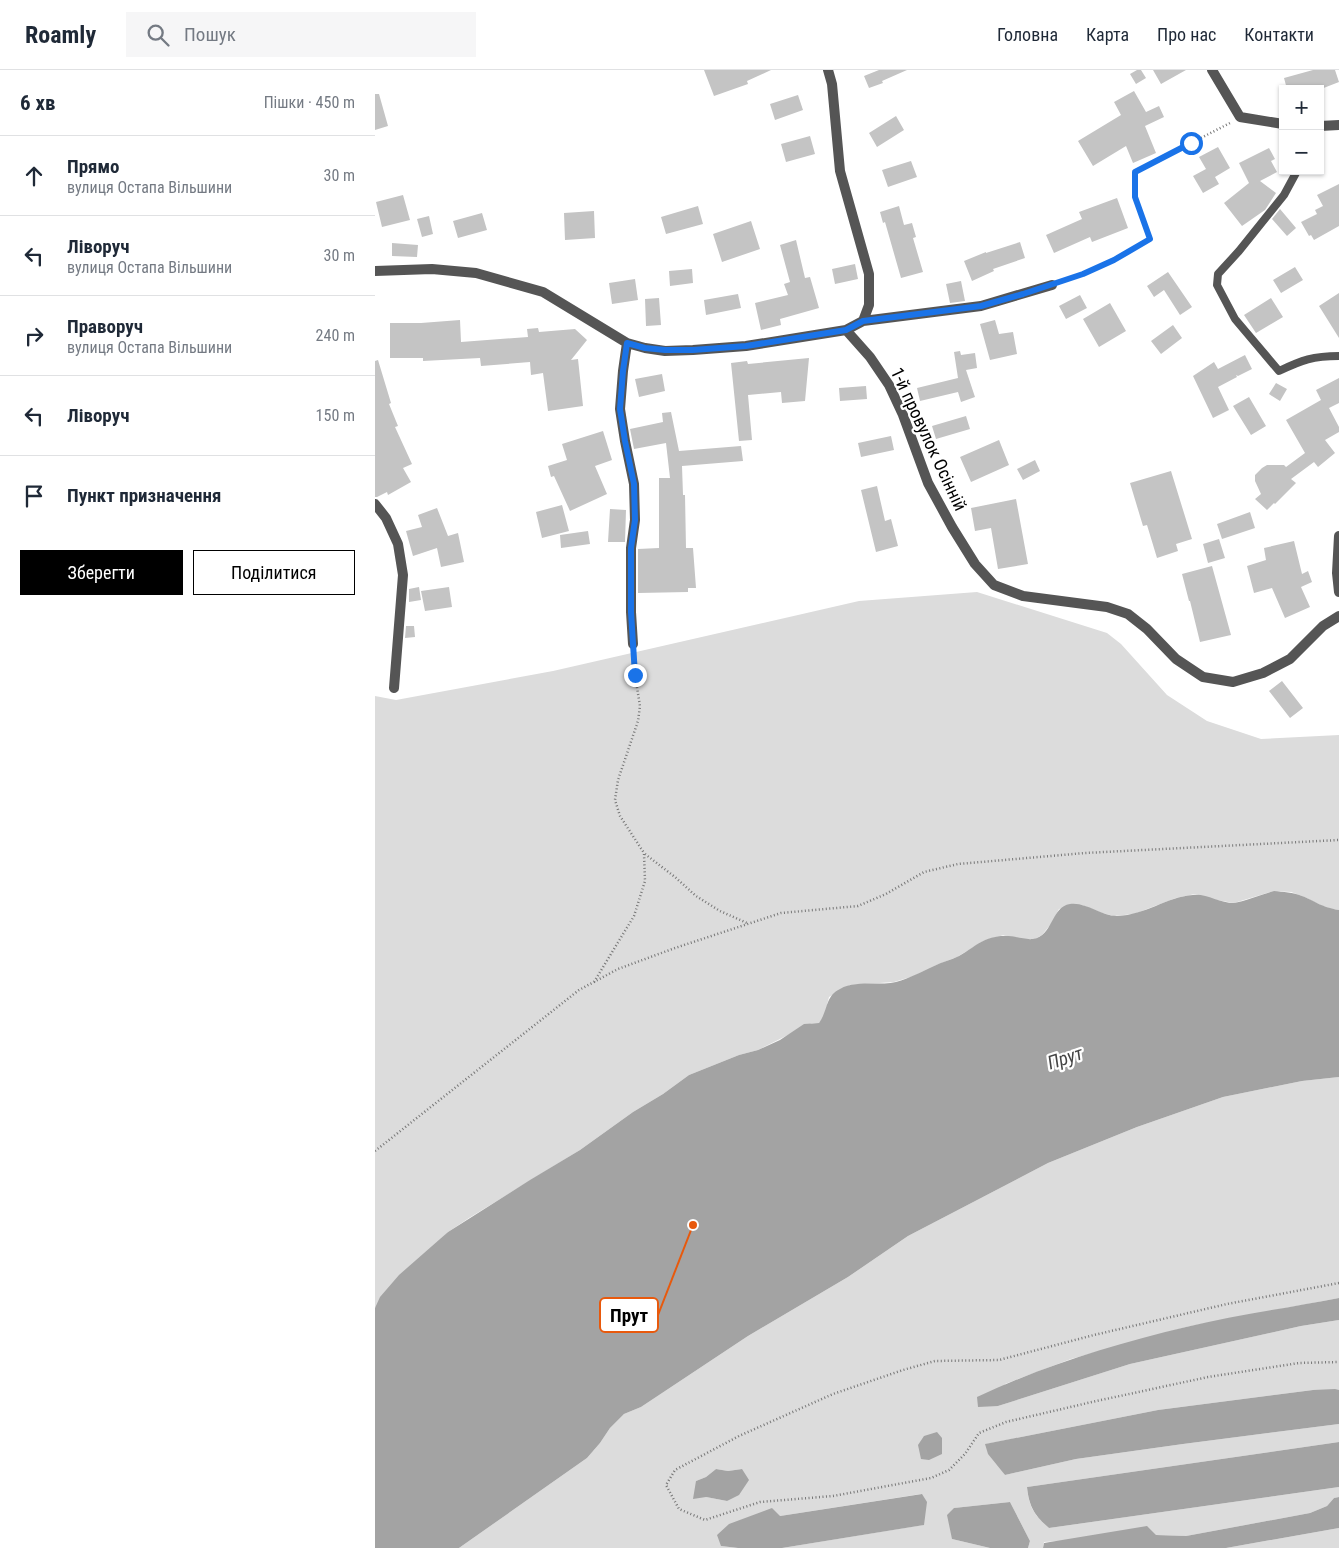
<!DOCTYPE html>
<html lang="uk">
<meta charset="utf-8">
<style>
body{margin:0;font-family:"Roboto Condensed",sans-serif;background:#f6f6f7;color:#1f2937}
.controls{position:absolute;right:15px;top:15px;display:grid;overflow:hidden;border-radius:0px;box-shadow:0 1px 4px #0004}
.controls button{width:45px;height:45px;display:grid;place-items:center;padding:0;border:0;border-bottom:1px solid #e0e1e3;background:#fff;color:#1f2937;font:25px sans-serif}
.stop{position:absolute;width:15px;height:15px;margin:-11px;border:4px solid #1a73e8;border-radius:50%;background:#fff}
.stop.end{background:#1a73e8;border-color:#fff;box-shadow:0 1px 5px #0008}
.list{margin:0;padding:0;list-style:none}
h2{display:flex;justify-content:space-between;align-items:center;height:65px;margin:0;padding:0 20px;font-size:21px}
h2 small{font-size:16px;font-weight:400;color:#747a83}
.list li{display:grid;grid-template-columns:32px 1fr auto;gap:15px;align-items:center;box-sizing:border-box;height:80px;padding:0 20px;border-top:1px solid #e0e1e3}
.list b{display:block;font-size:19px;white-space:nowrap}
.list p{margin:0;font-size:16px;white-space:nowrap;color:#747a83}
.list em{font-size:16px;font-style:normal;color:#747a83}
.actions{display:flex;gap:10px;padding:15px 20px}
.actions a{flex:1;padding:11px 0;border:1px solid #000;border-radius:0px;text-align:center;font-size:18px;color:#000}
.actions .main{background:#000;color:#fff}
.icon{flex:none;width:28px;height:28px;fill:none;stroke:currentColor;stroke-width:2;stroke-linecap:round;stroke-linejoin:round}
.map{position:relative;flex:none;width:964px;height:1478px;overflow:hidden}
header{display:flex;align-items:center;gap:30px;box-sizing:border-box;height:70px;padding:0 25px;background:#fff;border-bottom:1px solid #e0e1e3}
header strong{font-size:24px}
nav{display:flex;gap:28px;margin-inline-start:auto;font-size:18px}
.search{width:350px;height:45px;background:#f6f6f7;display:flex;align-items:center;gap:12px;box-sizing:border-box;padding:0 18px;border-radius:0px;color:#747a83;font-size:19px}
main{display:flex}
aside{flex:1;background:#fff}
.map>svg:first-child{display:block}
.green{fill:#dcdcdc;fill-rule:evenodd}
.water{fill:#a3a3a3}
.building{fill:#c4c4c4}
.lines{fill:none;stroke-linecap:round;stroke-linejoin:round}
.path{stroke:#777;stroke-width:2.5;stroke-dasharray:1 2.5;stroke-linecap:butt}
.lane{stroke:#555;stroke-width:8}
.street{stroke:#555;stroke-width:10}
.route{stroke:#1a73e8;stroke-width:6}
.labels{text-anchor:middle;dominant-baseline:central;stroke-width:4.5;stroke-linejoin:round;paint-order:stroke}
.street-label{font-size:18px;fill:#000;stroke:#fff}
.water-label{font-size:19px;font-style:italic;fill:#444;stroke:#fff}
.leader{fill:none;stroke:#e8590c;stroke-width:2}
.callout-dot{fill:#e8590c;stroke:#fff;stroke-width:2}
.callout{fill:#fff;stroke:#e8590c;stroke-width:2}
.callout-label{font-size:19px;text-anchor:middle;font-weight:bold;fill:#000}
</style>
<header>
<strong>Roamly</strong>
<div class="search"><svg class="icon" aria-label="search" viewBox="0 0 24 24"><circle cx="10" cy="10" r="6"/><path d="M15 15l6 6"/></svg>Пошук</div>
<nav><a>Головна</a><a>Карта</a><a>Про нас</a><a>Контакти</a></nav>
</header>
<main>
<aside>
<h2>6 хв<small>Пішки · 450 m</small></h2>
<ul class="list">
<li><svg class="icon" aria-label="ahead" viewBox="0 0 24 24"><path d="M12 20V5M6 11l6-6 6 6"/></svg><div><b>Прямо</b><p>вулиця Остапа Вільшини</p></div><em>30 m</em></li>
<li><svg class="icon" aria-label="left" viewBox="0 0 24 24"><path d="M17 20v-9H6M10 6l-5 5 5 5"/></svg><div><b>Ліворуч</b><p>вулиця Остапа Вільшини</p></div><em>30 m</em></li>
<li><svg class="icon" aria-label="right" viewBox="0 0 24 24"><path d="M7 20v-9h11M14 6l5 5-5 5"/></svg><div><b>Праворуч</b><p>вулиця Остапа Вільшини</p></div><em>240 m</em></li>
<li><svg class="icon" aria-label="left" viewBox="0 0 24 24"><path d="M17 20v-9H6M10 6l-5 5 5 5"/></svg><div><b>Ліворуч</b></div><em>150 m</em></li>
<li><svg class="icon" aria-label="arrive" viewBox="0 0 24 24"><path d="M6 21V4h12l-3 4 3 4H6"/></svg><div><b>Пункт призначення</b></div></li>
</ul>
<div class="actions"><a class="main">Зберегти</a><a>Поділитися</a></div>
</aside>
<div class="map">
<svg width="964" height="1478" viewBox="0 0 964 1478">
<rect width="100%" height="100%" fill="#fff"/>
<!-- green -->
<path class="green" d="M 602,522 L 732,563 L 746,574 L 792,625 L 832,651 L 886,669 L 964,665 L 964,840 L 952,838 L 927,826 L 916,822 L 899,821 L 859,833 L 841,830 L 820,824 L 801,828 L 759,844 L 739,846 L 727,843 L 707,835 L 684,839 L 676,854 L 667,865 L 660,869 L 646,869 L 629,865 L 610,870 L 582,887 L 559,896 L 539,906 L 519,912 L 475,915 L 454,927 L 449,947 L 444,953 L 437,953 L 383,980 L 364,985 L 314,1005 L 288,1024 L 258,1042 L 205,1080 L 94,1148 L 73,1162 L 0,1238 L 0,626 L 21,630 L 178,601 L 484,531 Z
M 964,1007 L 964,1228 L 811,1257 L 696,1289 L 630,1314 L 623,1336 L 755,1294 L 926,1256 L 964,1250 L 964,1320 L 938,1320 L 783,1340 L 611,1374 L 630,1405 L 701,1389 L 808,1374 L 964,1354 L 964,1372 L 652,1417 C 654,1437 659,1445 674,1458 L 964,1417 L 964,1427 L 959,1428 L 952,1436 L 935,1443 L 811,1466 L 781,1465 L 669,1472 L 668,1478 L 653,1478 L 655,1471 L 635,1432 L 579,1438 L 577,1469 L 615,1478 L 407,1478 L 548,1455 L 546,1424 L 405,1446 L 346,1476 L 363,1478 L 84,1478 L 212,1388 L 225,1373 L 235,1358 L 249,1344 L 266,1337 L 373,1266 L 473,1207 L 533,1166 L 673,1093 L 762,1057 L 848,1027 L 927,1011 ZM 341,1399 L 353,1401 L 367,1399 L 352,1431 L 331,1427 L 321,1411 L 331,1407 Z
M 964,1458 L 964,1478 L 851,1478 Z"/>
<!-- water -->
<path class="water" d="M 899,821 C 908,822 918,822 927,826 C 942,832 946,837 964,840 L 964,1007 L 927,1011 L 848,1027 L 762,1057 L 673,1093 L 533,1166 L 473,1207 L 373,1266 L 266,1337 L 249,1344 L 235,1358 L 225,1373 L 212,1388 L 84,1478 L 0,1478 L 0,1238 L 5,1227 L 24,1205 L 73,1162 L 155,1110 L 205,1080 L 258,1042 L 288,1024 L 314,1005 L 364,985 L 383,980 L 405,970 L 429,954 L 444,953 C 453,941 450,926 465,919 C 481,910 503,916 521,912 C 535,908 546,902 559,896 C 567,892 576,890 584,886 C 593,881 601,874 610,870 C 615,868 623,866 628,866 C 638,865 648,870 658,869 C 678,866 676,837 695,834 C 712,832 725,846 742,846 C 771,845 791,827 818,825 C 830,823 845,833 859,833 C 868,832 889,824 899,821 Z
M 964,1228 L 964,1250 L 926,1256 L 755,1294 L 623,1336 L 603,1337 L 602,1327 C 668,1296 739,1274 811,1257 C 861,1245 913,1238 964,1228 Z
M 960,1319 L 964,1320 L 964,1354 L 808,1374 L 701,1389 L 630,1405 L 613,1384 L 610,1374 L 783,1340 L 938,1320 Z
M 562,1362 L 567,1368 L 567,1384 L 554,1390 L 546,1389 L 543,1375 L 549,1366 Z
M 964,1372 L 964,1417 L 674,1458 C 659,1445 654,1436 652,1417 Z
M 341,1399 L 353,1401 L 367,1399 L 374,1410 L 364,1425 L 352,1431 L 331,1427 L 318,1429 L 321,1411 L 331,1407 Z
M 547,1424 L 552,1432 L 549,1455 L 407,1478 L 363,1478 L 346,1476 L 342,1465 L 354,1454 L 397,1438 L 405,1446 Z
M 964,1427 L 964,1458 L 851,1478 L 668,1478 L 669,1473 L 772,1456 L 781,1465 L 811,1466 L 935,1443 L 952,1436 L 959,1428 Z
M 635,1432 L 655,1471 L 653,1478 L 615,1478 L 577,1469 L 572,1445 L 579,1438 Z"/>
<!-- building -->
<path class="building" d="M 329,0 L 396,0 L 372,11 L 373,14 L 339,26 Z
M 504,0 L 532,0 L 507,11 L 508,13 L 494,18 L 489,6 Z
M 762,0 L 766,0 L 771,8 L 761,14 L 755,4 Z
M 778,0 L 811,0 L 786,14 Z
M 938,0 L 960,0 L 964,12 L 946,19 L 912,19 L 909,8 Z
M 759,21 L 771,42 L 784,36 L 789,47 L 770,56 L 781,83 L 758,93 L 751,76 L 718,96 L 703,71 L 746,45 L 739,32 Z
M 0,24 L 4,24 L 13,56 L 0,60 Z
M 423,25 L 428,40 L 400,50 L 395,34 Z
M 521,46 L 529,60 L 502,77 L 494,63 Z
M 435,66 L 440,84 L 411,92 L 406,74 Z
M 843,77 L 855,98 L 840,107 L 844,114 L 828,123 L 818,106 L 831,99 L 824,87 Z
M 894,78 L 900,89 L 896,91 L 902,102 L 885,111 L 901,123 L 890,140 L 867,156 L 849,133 L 874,113 L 864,93 Z
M 536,91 L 542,107 L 513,117 L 507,100 Z
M 964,114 L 964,156 L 939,170 L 936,165 L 934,166 L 926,152 L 942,144 L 940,140 L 948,136 L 942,125 Z
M 28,125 L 35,150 L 7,157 L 1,132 Z
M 742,128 L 753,158 L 717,172 L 715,167 L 679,183 L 671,165 L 707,149 L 704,142 Z
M 323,136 L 328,154 L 291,164 L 286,147 Z
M 524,136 L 529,155 L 537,153 L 541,167 L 538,168 L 548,202 L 526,208 L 510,152 L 508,153 L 505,142 Z
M 905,139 L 921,158 L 912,166 L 897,149 Z
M 219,141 L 220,168 L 190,170 L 189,143 Z
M 107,143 L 112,160 L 83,168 L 78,151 Z
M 54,146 L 58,164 L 47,167 L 42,149 Z
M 376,151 L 385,179 L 347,192 L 338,164 Z
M 421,170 L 430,208 L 435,207 L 444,238 L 405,249 L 406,255 L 386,260 L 380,233 L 413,225 L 409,214 L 415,212 L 405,175 Z
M 645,172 L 650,188 L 618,199 L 619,201 L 597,211 L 589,191 L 611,182 L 611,183 Z
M 17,173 L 43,175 L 42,187 L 17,186 Z
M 480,194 L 483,209 L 460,214 L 457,199 Z
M 920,197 L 928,210 L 906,223 L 898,210 Z
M 317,199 L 318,213 L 295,216 L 294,201 Z
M 793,202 L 817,237 L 805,245 L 789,220 L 779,227 L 772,216 Z
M 260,209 L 263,230 L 237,234 L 234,213 Z
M 586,211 L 590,231 L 575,233 L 571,214 Z
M 964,223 L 964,268 L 944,236 Z
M 363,224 L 366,238 L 331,245 L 329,230 Z
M 705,225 L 712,238 L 691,249 L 684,236 Z
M 284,228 L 286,255 L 271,256 L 270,229 Z
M 896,228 L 908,247 L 881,263 L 869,245 Z
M 735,233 L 751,261 L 724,277 L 708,249 Z
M 85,250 L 86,272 L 153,267 L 152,259 L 163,258 L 164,262 L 200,259 L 212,270 L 196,290 L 203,289 L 208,336 L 173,341 L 168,303 L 156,305 L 155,292 L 106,296 L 105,288 L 48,291 L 48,288 L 15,288 L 15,253 L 46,253 Z
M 620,250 L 624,264 L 638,262 L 642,284 L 615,290 L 605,254 Z
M 798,255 L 807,268 L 786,284 L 776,271 Z
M 585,281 L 586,285 L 600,283 L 602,298 L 591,300 L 600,327 L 586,332 L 583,322 L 545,331 L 542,318 L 583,308 L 579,282 Z
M 870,285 L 877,299 L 863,306 L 861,305 L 862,307 L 843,317 L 854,340 L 838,348 L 818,306 L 839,292 L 843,299 Z
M 434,288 L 430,331 L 407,333 L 406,322 L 373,325 L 377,370 L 364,371 L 356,293 L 372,291 L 373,294 Z
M 3,290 L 16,333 L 14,334 L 23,356 L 20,357 L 37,394 L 28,398 L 36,412 L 13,425 L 12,422 L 2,427 L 0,427 L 0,291 Z
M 287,304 L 290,321 L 264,327 L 260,309 Z
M 964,308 L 964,333 L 954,338 L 964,357 L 964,362 L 950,370 L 960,383 L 943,397 L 939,392 L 916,409 L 921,413 L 900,434 L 899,433 L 892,440 L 880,429 L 886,424 L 880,411 L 880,405 L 887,398 L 892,395 L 909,395 L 911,397 L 930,383 L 911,350 L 946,330 L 941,320 Z
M 901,313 L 912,319 L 905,331 L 894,324 Z
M 491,316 L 492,329 L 465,331 L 464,318 Z
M 874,327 L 891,356 L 876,365 L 858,336 Z
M 296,342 L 304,381 L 366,376 L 368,391 L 307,396 L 308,425 L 310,425 L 311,478 L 318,478 L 321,518 L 313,518 L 313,522 L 263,523 L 263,479 L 284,478 L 284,408 L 295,408 L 291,373 L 259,379 L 255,359 L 288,352 L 287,343 Z
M 591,346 L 595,359 L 561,369 L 557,356 Z
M 228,361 L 237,390 L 220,396 L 232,424 L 195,441 L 179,406 L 176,407 L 173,396 L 192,390 L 187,374 Z
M 516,366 L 519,380 L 486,387 L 483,373 Z
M 624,370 L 634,395 L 596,412 L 585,387 Z
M 660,390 L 665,401 L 648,410 L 642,399 Z
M 796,401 L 817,469 L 801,474 L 803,481 L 782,488 L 772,455 L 768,456 L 755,413 Z
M 502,416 L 510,451 L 516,449 L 523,476 L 501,482 L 486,420 Z
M 641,429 L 653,494 L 623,499 L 616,458 L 600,461 L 596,438 Z
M 187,435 L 194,461 L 167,468 L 161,442 Z
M 62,438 L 73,466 L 83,463 L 89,492 L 66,497 L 62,478 L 38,486 L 31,461 L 47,457 L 43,445 Z
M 235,439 L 251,440 L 250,472 L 233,472 Z
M 875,442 L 880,458 L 847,469 L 842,454 Z
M 213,461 L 215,474 L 186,478 L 185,465 Z
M 844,469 L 850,488 L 833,493 L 828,474 Z
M 919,471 L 927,504 L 933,501 L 937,512 L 926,517 L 935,537 L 910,548 L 897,518 L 879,523 L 872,496 L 891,490 L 889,478 Z
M 837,496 L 856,565 L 825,572 L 815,531 L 814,531 L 807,504 Z
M 44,517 L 46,530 L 34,532 L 34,519 Z
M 74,517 L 77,537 L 50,541 L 46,521 Z
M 31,556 L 39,556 L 40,567 L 30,568 Z
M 907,611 L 928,638 L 915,648 L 894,621 Z"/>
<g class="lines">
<!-- path -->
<path class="path" d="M 687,211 C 718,200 747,185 775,169 L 760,127 L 760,102 L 855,53
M 270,784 L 300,807 L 321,826 L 345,841 L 372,853
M 219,912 L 259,846 L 270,811 L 269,783 L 245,746 L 240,730 L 243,710 L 263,651 L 265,636 L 260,605 L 258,585
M 0,1081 L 204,920 L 243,899 L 300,878 L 406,843 L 483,836 L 511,824 L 549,802 L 583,794 L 710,783 L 964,770
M 964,1213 L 852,1234 L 719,1265 L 624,1290 L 560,1291 L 528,1300 L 458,1324 L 364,1366 L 300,1400 L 291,1415 L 304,1439 L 330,1450 L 385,1432 L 458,1426 L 556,1408 L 574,1400 L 590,1384 L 604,1363 L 631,1352 L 717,1332 L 833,1307 L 924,1293 L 964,1292"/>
<!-- lane -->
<path class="lane" d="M 922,101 L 909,125 L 864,181 L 843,204 L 842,215 L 860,249 L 904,301 C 927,290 938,286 964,286"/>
<!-- street -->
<path class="street" d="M 453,0 L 457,14 L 465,101 L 494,204 L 494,235 L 488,251
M 837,0 L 865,47 L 908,54
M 945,56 L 964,55
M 0,201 L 57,199 L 101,203 L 168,222 L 252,273 L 270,278 L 290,281 L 318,280 L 371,276 L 471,260 L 488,251 L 606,236 L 677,215
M 471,260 L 495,287 L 514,315 L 528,345 L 553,413 L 577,457 L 600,494 L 619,515 L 648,526 L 732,537 L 753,544 L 772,559 L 801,589 L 828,607 L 858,612 L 888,603 L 915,589 L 948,556 L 964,546
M 252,273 L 248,301 L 245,339 L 250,371 L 259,414 L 260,450 L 256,478 L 256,542 L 258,574
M 0,434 L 11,448 L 23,474 L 28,505 L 19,618
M 964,466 L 962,503 L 964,522"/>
</g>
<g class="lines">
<!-- route -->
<path class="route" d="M 260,605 L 256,542 L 256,478 L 260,450 L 259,414 L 250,371 L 245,339 L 248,301 L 252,273 L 270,278 L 290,280 L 318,280 L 371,276 L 471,260 L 488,251 L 606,236 L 648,224 L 708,204 L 739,190 L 775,169 L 760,127 L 760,102 L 816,73"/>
</g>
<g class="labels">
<!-- street labels -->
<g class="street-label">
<text transform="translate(554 369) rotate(65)">1-й провулок Осінній</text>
</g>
<!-- water labels -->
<g class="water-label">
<text transform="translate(690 988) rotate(-18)">Прут</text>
</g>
</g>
<!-- callouts -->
<path class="leader" d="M318 1155L283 1245"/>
<circle class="callout-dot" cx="318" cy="1155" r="5"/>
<rect class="callout" x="225" y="1228" width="58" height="34" rx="5"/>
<g class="callout-label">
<text x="254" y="1252">Прут</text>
</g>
</svg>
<div class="controls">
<button>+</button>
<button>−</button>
</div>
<div class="stop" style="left:816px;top:73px"></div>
<div class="stop end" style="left:260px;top:605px"></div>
</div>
</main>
